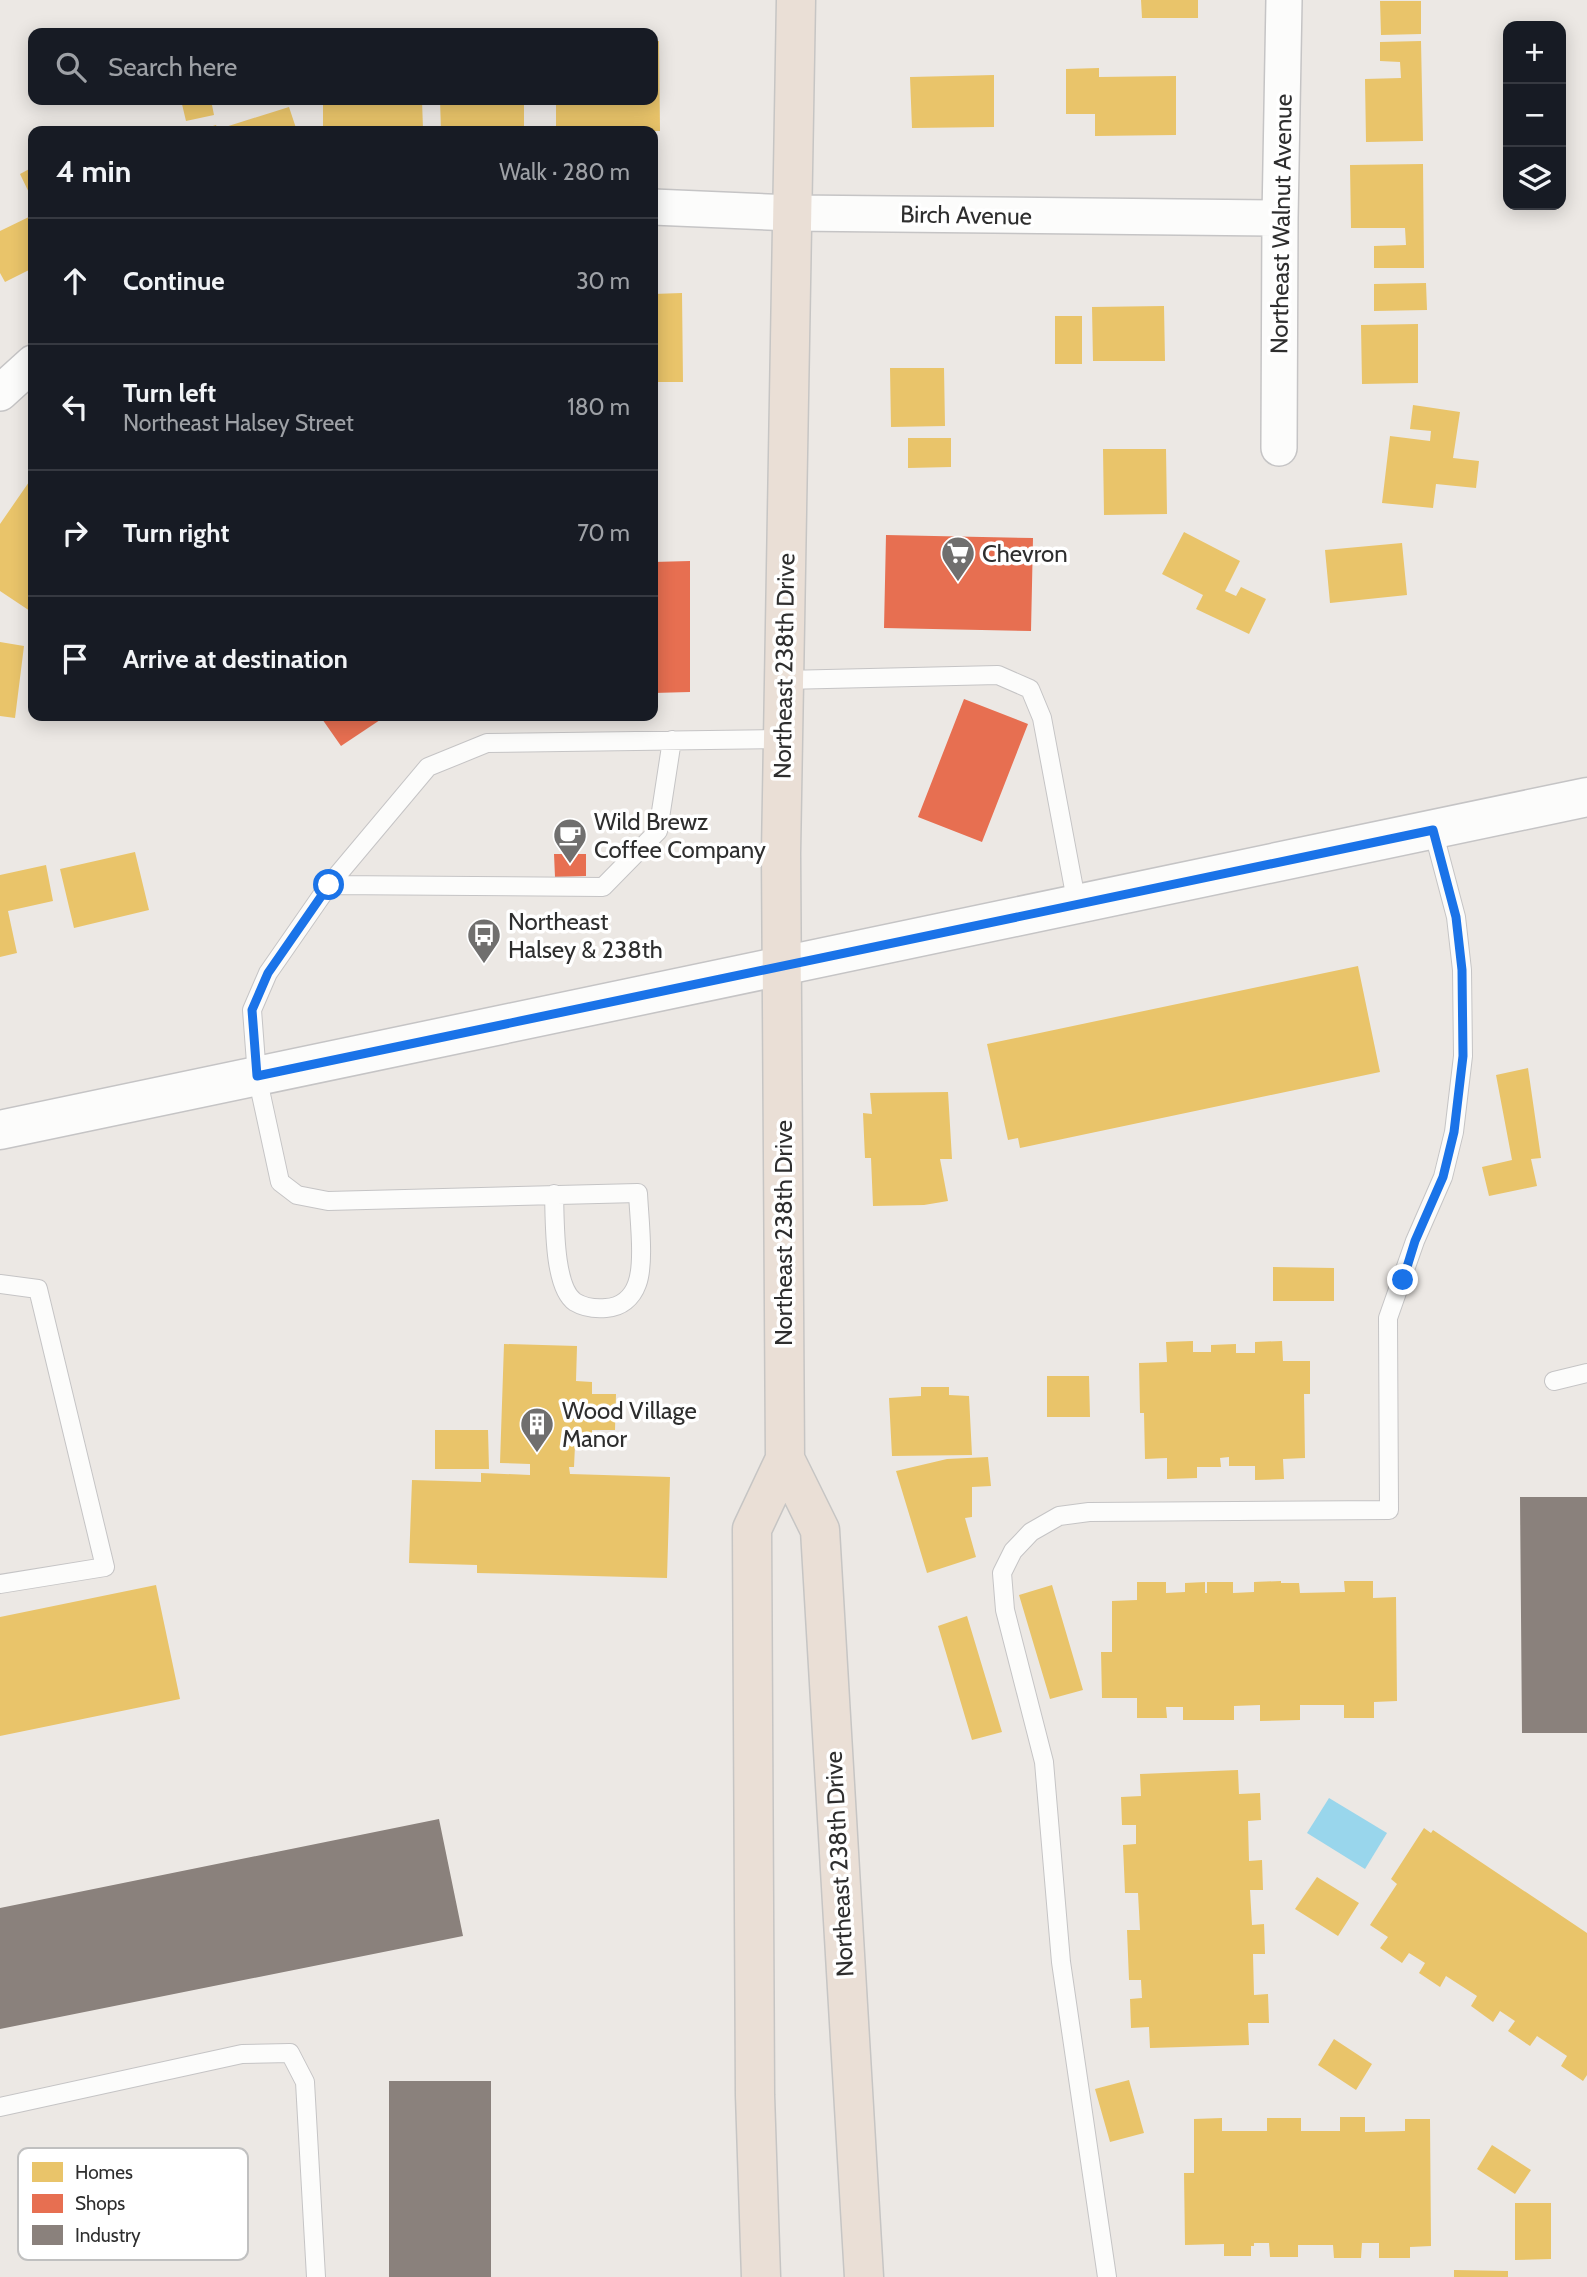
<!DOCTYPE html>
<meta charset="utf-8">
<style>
body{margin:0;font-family:Cabin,sans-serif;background:#20242c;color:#f1f3f6}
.controls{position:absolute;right:21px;top:21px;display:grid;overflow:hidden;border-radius:14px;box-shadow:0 4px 18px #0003}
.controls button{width:63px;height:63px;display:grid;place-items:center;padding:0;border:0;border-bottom:2px solid #363941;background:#171b24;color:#f1f3f6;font:35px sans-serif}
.stop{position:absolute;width:21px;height:21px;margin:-16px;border:5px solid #1a73e8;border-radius:50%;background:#fff}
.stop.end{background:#1a73e8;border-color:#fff;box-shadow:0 2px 7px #0008}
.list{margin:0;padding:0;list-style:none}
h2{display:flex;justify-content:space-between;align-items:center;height:91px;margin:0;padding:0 28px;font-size:30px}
h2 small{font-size:23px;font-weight:400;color:#9ea1a6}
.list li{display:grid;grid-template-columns:46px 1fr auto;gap:21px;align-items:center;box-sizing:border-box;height:126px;padding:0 28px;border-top:2px solid #363941}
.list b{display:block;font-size:26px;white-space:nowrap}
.list p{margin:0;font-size:23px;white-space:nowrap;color:#9ea1a6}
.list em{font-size:23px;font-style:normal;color:#9ea1a6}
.icon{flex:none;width:38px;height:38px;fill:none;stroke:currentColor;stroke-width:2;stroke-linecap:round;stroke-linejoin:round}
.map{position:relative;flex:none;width:1587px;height:2277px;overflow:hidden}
.search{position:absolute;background:#171b24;box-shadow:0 4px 18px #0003;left:28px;top:28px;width:630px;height:77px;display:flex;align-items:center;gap:18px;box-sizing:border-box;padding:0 24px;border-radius:14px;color:#9ea1a6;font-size:26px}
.panel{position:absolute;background:#171b24;box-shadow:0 4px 18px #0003;left:28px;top:126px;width:630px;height:595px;border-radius:14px}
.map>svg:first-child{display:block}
.water{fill:#99d6ec}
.homes{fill:#e9c46a}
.shops{fill:#e76f51}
.industry{fill:#8a817c}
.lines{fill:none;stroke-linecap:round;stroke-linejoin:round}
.lane-casing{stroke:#c5c4c5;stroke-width:20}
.street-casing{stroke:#c5c4c5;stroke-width:38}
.secondary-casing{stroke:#c5c4c5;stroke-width:41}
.highway-casing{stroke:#c6c5c4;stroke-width:41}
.lane{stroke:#fcfcfb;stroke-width:18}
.street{stroke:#fcfcfb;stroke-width:35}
.secondary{stroke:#fcfcfb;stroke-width:38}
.highway{stroke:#eadfd6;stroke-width:38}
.route{stroke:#1a73e8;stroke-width:9}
.labels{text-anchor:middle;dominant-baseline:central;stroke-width:7;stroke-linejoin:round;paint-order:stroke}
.street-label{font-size:24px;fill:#2e2e2e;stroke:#fff}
.poi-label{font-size:24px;fill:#2e2e2e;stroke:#fff;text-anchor:start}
.key{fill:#fff;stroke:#c0c0c0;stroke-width:2}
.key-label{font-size:19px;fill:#2e2e2e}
</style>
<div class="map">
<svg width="1587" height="2277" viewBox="0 0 1587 2277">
<rect width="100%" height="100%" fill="#ece8e4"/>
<!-- water -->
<path class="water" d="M 1329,1798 L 1387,1833 L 1365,1869 L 1307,1833 Z"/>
<!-- homes -->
<path class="homes" d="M 1141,0 L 1198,0 L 1198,18 L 1142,18 Z
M 1380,1 L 1421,1 L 1421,34 L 1381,35 Z
M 653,41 L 659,41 L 660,131 L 556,131 L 556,100 L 653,100 Z
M 1421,41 L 1423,141 L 1366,142 L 1365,79 L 1401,78 L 1400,62 L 1380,61 L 1380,42 Z
M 1099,68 L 1099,77 L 1176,76 L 1176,135 L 1095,136 L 1095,114 L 1066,114 L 1066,69 Z
M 994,75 L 994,127 L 912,128 L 910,77 Z
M 181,100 L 211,100 L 214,115 L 186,121 Z
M 384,100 L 422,100 L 423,129 L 394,129 L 394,131 L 323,131 L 323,103 L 384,103 Z
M 440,100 L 524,100 L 524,130 L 441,131 Z
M 289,107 L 297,131 L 220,131 L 219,129 Z
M 216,125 L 218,131 L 197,131 Z
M 1423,164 L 1424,268 L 1374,268 L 1374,246 L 1406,245 L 1405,228 L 1351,228 L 1350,165 Z
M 33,167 L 33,201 L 20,174 Z
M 33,215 L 33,268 L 5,282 L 0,273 L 0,231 Z
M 1426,283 L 1427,310 L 1374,311 L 1374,284 Z
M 682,293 L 683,382 L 653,382 L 653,294 Z
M 1164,306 L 1165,361 L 1093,361 L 1092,307 Z
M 1055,316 L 1082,316 L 1082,364 L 1055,364 Z
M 1418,324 L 1418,383 L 1362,384 L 1361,325 Z
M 890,368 L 944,368 L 945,426 L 891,427 Z
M 1413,405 L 1460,412 L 1453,458 L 1479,461 L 1476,488 L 1436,484 L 1433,508 L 1382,503 L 1390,436 L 1430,441 L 1431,431 L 1410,429 Z
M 908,438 L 951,438 L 951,467 L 908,468 Z
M 1103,449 L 1166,449 L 1167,514 L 1104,515 Z
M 29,482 L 33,486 L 33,607 L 30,611 L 0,591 L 0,524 Z
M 1184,532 L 1240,561 L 1225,591 L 1236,596 L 1241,587 L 1266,599 L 1249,634 L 1196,609 L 1203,595 L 1162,574 Z
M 1402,543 L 1407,595 L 1330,603 L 1325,550 Z
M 0,642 L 24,646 L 15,718 L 0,716 Z
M 135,852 L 149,910 L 74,928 L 60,869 Z
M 46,865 L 53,901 L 8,911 L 17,953 L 0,957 L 0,875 Z
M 1358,966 L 1380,1072 L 1020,1148 L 1018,1138 L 1008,1140 L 987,1044 Z
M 1528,1068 L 1541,1158 L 1531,1159 L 1537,1186 L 1489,1196 L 1482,1167 L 1512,1160 L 1496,1075 Z
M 948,1092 L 952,1159 L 940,1159 L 948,1201 L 924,1205 L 873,1206 L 871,1158 L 865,1158 L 863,1113 L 872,1114 L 870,1093 Z
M 1273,1267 L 1334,1268 L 1334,1301 L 1273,1301 Z
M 1193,1341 L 1193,1352 L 1211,1352 L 1211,1345 L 1236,1344 L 1236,1353 L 1255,1353 L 1255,1342 L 1282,1341 L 1283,1361 L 1310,1361 L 1310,1394 L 1304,1394 L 1305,1458 L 1283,1459 L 1284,1479 L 1255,1480 L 1255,1466 L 1229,1466 L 1229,1457 L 1220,1458 L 1221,1467 L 1197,1467 L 1197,1478 L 1167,1479 L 1167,1458 L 1145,1459 L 1144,1413 L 1140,1413 L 1139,1363 L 1167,1362 L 1166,1342 Z
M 504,1344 L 577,1346 L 576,1381 L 592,1382 L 592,1394 L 616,1394 L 615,1430 L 592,1430 L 592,1445 L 575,1445 L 574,1467 L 569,1467 L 570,1474 L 670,1477 L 667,1578 L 477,1573 L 477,1565 L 409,1563 L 412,1480 L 481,1482 L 481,1473 L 530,1475 L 530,1464 L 500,1463 Z
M 1047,1376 L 1089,1376 L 1090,1417 L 1047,1417 Z
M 921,1387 L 949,1387 L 949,1395 L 969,1396 L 972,1455 L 892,1456 L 889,1398 L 921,1396 Z
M 435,1430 L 488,1430 L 489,1469 L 435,1469 Z
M 988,1457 L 991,1486 L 972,1487 L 972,1517 L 965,1518 L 976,1557 L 927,1573 L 896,1471 L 947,1459 Z
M 1281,1581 L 1281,1583 L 1299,1583 L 1300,1593 L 1345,1592 L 1344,1581 L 1373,1581 L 1373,1598 L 1396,1597 L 1397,1701 L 1374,1702 L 1374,1718 L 1344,1718 L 1344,1705 L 1300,1705 L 1300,1720 L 1260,1721 L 1260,1705 L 1234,1706 L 1234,1720 L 1183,1720 L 1183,1707 L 1166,1707 L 1167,1718 L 1137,1718 L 1137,1698 L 1102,1698 L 1101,1652 L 1112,1652 L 1112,1601 L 1137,1600 L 1137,1582 L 1166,1582 L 1166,1593 L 1185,1592 L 1185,1583 L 1205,1582 L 1205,1593 L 1207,1593 L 1207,1582 L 1233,1582 L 1233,1593 L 1254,1592 L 1254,1582 Z
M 156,1585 L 180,1699 L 0,1736 L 0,1617 Z
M 1052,1585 L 1083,1690 L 1050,1699 L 1019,1595 Z
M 967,1616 L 1002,1732 L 972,1740 L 938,1626 Z
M 1238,1770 L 1239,1794 L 1260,1793 L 1261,1820 L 1248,1821 L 1249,1861 L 1262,1860 L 1263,1890 L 1250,1890 L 1252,1925 L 1264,1924 L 1265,1954 L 1253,1954 L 1254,1995 L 1268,1994 L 1269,2023 L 1248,2023 L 1249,2045 L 1150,2048 L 1149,2027 L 1131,2028 L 1130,1999 L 1142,1998 L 1141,1980 L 1129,1980 L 1127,1930 L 1140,1930 L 1138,1893 L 1125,1893 L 1123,1845 L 1136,1844 L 1136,1825 L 1122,1825 L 1121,1797 L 1141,1796 L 1140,1774 Z
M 1424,1828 L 1431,1833 L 1433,1830 L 1587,1933 L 1587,2075 L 1583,2081 L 1561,2066 L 1567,2056 L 1537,2036 L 1530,2046 L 1508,2031 L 1515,2021 L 1500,2011 L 1493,2022 L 1471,2006 L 1477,1996 L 1446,1976 L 1440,1987 L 1419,1973 L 1425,1963 L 1409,1953 L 1402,1963 L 1380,1948 L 1388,1937 L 1370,1925 L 1397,1884 L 1391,1879 Z
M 1317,1877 L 1359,1903 L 1338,1936 L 1295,1909 Z
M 1334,2039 L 1372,2064 L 1356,2090 L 1318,2065 Z
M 1129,2080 L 1144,2133 L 1110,2142 L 1095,2089 Z
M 1340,2117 L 1365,2117 L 1365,2132 L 1405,2131 L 1405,2119 L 1430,2119 L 1431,2246 L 1410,2247 L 1410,2258 L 1379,2258 L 1379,2243 L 1362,2243 L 1361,2258 L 1334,2258 L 1333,2245 L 1298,2245 L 1298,2257 L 1270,2257 L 1269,2243 L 1254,2243 L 1254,2246 L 1251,2246 L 1251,2256 L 1224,2256 L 1224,2244 L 1185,2245 L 1184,2173 L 1194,2173 L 1194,2119 L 1222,2118 L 1222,2131 L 1267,2131 L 1267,2118 L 1301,2118 L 1301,2131 L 1340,2131 Z
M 1492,2145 L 1531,2170 L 1515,2194 L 1477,2169 Z
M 1515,2203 L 1551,2203 L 1551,2259 L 1515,2260 Z
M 1454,2270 L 1508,2271 L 1508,2277 L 1454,2277 Z"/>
<!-- shops -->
<path class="shops" d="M 886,535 L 1033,538 L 1031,631 L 884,628 Z
M 690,561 L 690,692 L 653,693 L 653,562 Z
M 964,699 L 1028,724 L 982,842 L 918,817 Z
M 320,716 L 386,716 L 341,746 Z
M 554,854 L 586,854 L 586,876 L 555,877 Z"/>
<!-- industry -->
<path class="industry" d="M 1520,1497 L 1587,1497 L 1587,1733 L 1522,1733 Z
M 439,1819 L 463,1936 L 0,2029 L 0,1908 Z
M 389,2081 L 491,2081 L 491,2277 L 389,2277 Z"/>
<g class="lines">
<!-- lane casing -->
<g class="lane-casing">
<path id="lane" d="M 784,680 L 998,675 L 1030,689 L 1042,718 L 1077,905
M 329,885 L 603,887 L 658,831 L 672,740
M 554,1194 C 555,1219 553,1287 575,1302 C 585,1308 594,1309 606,1308 C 621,1307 632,1298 637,1284 C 645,1263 639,1217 638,1193 L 328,1201 L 297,1195 L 280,1182 L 257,1076 L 252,1010 L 268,973 L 329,885 L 428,767 L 487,743 L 783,739
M 0,1284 L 38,1289 L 105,1567 L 0,1584
M 1554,1381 L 1587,1373
M 0,2107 L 242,2054 L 290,2053 L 305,2082 L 316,2277
M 1107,2277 L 1061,1962 L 1044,1762 L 1005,1610 L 1002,1573 L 1013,1551 L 1031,1532 L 1059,1516 L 1089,1512 L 1389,1510 L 1388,1318 L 1415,1241 L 1443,1177 L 1454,1132 L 1463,1056 L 1462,970 L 1456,917 L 1433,830"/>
</g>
<!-- street casing -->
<g class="street-casing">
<path id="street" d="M 653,207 L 792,213 L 1280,218
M 0,393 L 33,363
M 1279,448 L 1280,218 L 1284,0"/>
</g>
<!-- secondary casing -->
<g class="secondary-casing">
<path id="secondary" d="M 0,1130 L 1587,797"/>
</g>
<!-- highway casing -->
<g class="highway-casing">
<path id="highway" d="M 785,1459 L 820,1530 L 864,2277
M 761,2277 L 755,2095 L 752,1529 L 785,1459 L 781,853 L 796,0"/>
</g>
<!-- lane -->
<use href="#lane" class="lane"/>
<!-- street -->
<use href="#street" class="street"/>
<!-- secondary -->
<use href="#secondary" class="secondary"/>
<!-- highway -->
<use href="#highway" class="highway"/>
</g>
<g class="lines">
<!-- route -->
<path class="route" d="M 329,885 L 268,973 L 252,1010 L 257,1076 L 1433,830 L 1456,917 L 1462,970 L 1463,1056 L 1454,1132 L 1443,1177 L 1415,1241 L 1403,1280"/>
</g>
<!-- icons -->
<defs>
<g id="supermarket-pin" transform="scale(1.75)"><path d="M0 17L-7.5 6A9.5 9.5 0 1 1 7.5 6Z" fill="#706f6e" stroke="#fff"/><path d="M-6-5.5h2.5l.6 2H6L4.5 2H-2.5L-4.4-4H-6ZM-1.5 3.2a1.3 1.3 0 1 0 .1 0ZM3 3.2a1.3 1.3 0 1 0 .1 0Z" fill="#fff"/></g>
<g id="cafe-pin" transform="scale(1.75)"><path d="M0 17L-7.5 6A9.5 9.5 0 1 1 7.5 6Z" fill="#706f6e" stroke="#fff"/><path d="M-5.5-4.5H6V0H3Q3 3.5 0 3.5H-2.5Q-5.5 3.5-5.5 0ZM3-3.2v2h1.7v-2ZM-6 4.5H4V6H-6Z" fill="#fff"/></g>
<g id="bus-pin" transform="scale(1.75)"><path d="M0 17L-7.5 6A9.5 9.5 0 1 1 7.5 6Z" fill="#706f6e" stroke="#fff"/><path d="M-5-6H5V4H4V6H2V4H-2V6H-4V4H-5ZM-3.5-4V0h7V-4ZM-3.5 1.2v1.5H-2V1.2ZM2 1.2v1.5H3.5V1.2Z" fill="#fff"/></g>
<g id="building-pin" transform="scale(1.75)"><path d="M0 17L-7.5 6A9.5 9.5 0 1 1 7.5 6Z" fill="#706f6e" stroke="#fff"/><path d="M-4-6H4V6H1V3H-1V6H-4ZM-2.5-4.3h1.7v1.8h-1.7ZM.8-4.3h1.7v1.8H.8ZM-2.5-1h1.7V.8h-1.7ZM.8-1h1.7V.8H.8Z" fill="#fff"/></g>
</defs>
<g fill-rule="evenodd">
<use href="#supermarket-pin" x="958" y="553"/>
<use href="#cafe-pin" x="570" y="835"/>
<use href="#bus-pin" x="484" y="935"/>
<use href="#building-pin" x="537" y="1424"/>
</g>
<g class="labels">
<!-- street labels -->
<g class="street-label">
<text transform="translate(966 215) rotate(1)">Birch Avenue</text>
<text transform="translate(1281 224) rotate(-89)">Northeast Walnut Avenue</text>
<text transform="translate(784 666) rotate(-89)">Northeast 238th Drive</text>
<text transform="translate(783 1233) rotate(-90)">Northeast 238th Drive</text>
<text transform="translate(839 1864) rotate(-93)">Northeast 238th Drive</text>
</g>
<!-- poi labels -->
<g class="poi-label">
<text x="982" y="553">Chevron</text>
<text x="594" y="821">Wild Brewz<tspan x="594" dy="28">Coffee Company</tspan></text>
<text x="508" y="921">Northeast<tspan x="508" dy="28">Halsey &amp; 238th</tspan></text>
<text x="562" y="1410">Wood Village<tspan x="562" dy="28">Manor</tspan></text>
</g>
</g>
<!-- legend -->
<rect x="18" y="2148" width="230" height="112" rx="10" class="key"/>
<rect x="32" y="2162" width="31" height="20" fill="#e9c46a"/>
<rect x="32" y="2194" width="31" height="19" fill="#e76f51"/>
<rect x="32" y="2225" width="31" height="20" fill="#8a817c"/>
<g class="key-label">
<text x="75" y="2179">Homes</text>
<text x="75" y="2210">Shops</text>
<text x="75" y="2242">Industry</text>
</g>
</svg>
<div class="controls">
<button>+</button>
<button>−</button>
<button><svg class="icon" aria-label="layers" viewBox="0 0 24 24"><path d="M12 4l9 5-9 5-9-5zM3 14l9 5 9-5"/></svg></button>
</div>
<div class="stop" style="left:329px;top:885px"></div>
<div class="stop end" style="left:1403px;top:1280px"></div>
<div class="search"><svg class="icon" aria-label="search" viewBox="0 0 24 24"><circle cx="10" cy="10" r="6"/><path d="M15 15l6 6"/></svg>Search here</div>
<section class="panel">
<h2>4 min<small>Walk · 280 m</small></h2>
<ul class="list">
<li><svg class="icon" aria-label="ahead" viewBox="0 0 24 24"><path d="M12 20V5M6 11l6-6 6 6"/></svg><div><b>Continue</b></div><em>30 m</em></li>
<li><svg class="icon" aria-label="left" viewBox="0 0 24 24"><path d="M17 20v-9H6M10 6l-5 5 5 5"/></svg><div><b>Turn left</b><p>Northeast Halsey Street</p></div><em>180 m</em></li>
<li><svg class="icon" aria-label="right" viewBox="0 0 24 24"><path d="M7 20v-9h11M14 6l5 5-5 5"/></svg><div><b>Turn right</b></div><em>70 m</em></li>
<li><svg class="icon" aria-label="arrive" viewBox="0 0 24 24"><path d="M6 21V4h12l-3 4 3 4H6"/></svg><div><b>Arrive at destination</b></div></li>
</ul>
</section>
</div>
